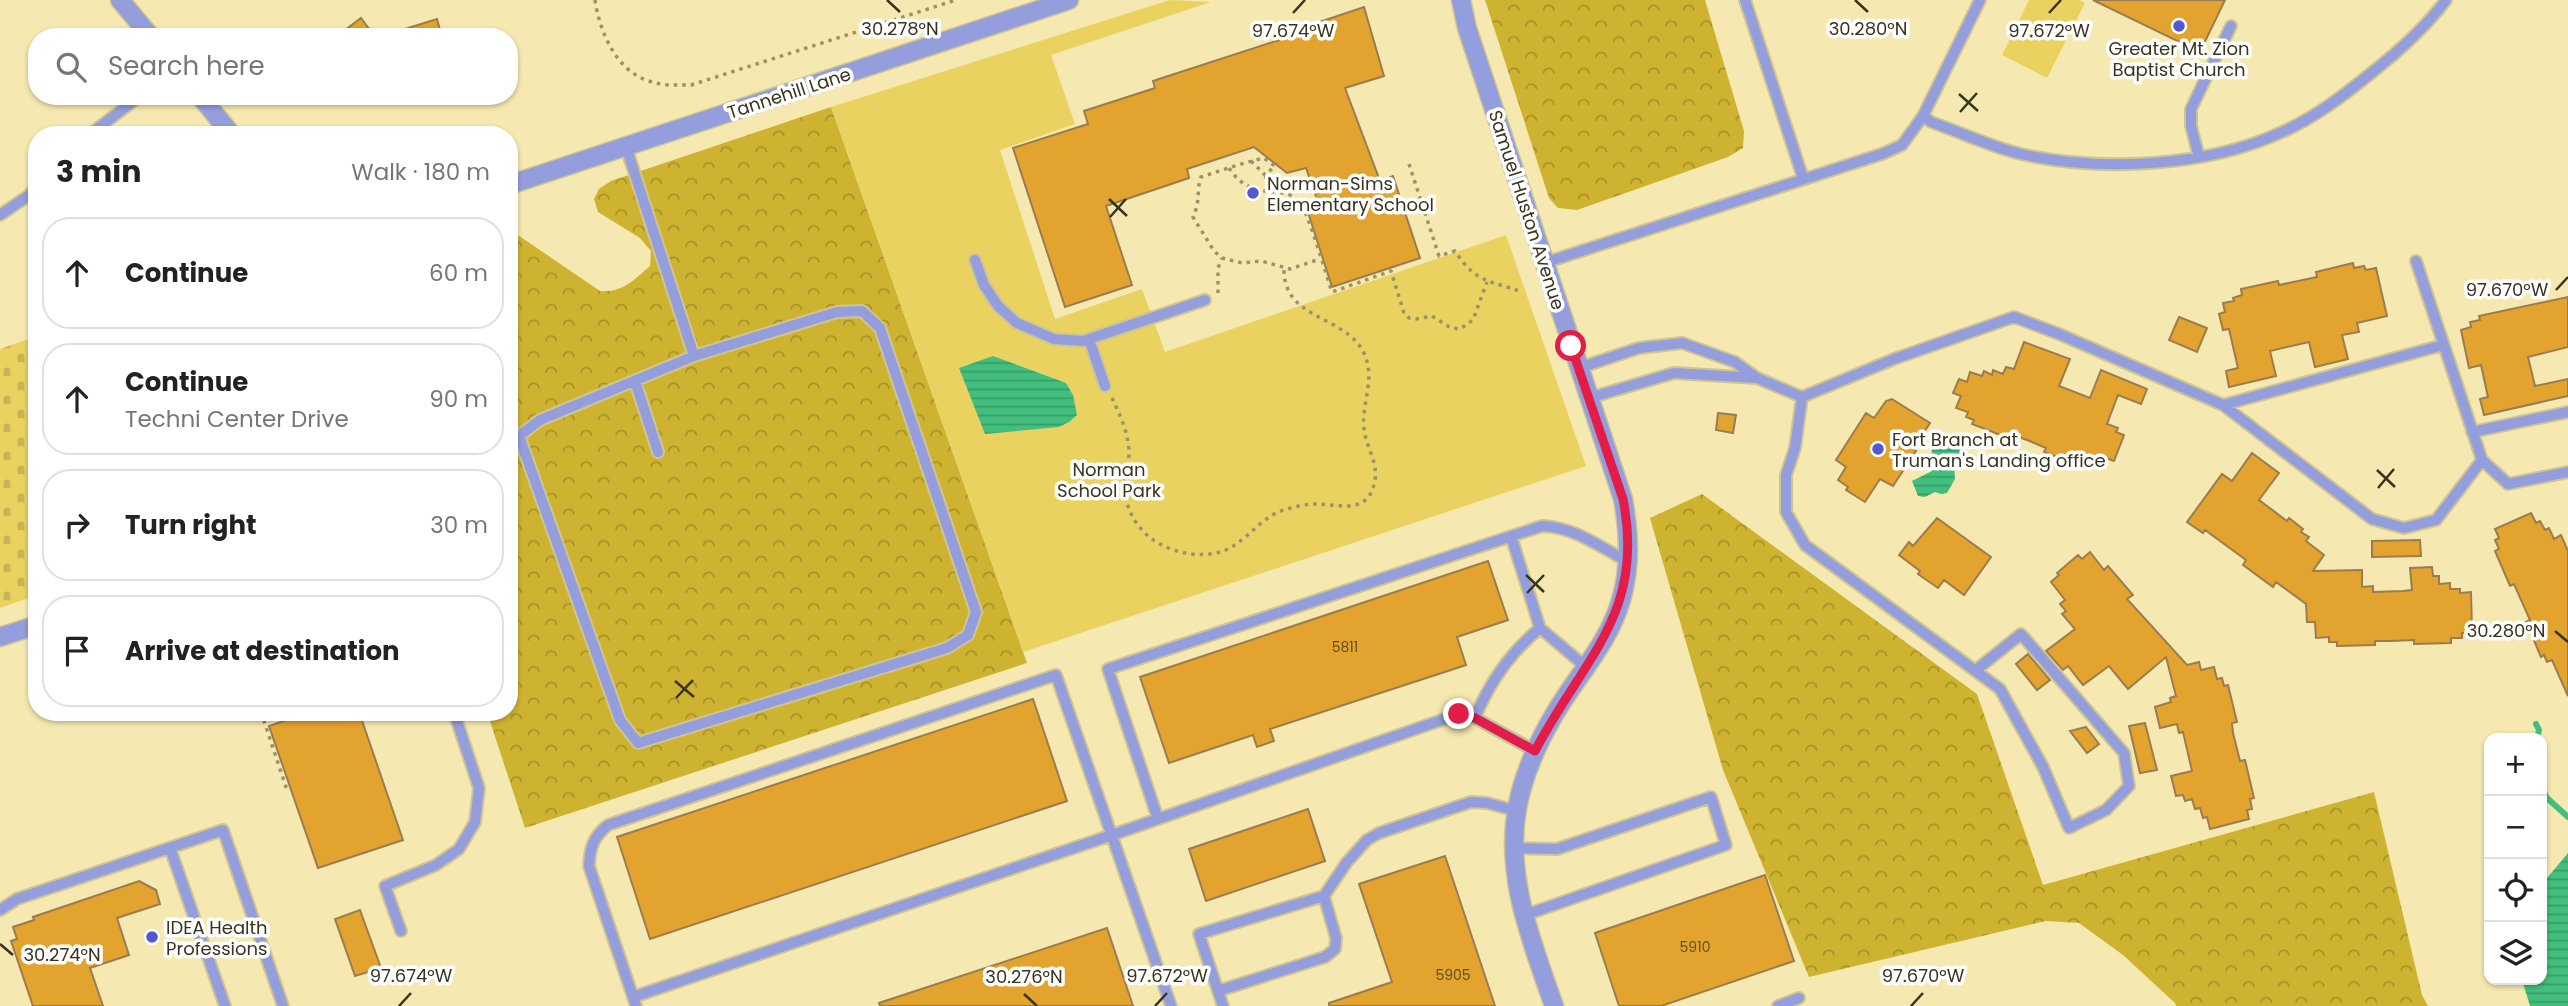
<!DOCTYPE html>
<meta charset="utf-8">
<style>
body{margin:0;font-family:Poppins,sans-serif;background:#f2f2f2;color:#222}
.controls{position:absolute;right:21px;bottom:21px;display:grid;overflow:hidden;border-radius:14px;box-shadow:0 2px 5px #0004}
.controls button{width:63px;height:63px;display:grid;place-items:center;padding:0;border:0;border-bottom:2px solid #e0e0e0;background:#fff;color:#222;font:35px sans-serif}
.stop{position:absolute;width:21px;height:21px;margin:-16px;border:5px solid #e11d48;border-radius:50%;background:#fff}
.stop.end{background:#e11d48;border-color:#fff;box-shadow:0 2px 7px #0008}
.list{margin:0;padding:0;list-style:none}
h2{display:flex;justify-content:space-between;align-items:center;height:91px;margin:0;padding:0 28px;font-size:30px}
h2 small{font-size:23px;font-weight:400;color:#767676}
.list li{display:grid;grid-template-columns:46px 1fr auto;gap:21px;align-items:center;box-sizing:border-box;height:112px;margin:0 14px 14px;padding:0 14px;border:2px solid #e0e0e0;border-radius:28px}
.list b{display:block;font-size:26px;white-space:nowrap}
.list p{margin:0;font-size:23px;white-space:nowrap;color:#767676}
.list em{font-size:23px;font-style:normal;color:#767676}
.icon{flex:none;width:38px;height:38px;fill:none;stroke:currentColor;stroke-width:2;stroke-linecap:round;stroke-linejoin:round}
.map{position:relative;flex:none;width:2568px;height:1006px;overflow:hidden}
.search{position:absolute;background:#fff;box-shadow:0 2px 5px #0004;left:28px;top:28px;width:490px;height:77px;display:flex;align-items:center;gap:18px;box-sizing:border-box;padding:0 24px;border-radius:28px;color:#767676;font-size:26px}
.panel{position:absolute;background:#fff;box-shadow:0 2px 5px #0004;left:28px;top:126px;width:490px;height:595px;border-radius:28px}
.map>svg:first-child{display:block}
.forest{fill:url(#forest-crowns)}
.cemetery{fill:url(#cemetery-stones)}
.park{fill:#ead261}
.water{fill:url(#water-rules)}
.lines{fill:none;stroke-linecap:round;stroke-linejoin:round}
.stream{stroke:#42bf7f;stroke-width:6}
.building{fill:#e3a32f;stroke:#9b7c4f;stroke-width:2}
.service-casing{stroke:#cfc593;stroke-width:14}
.minor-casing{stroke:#cfc593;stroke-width:21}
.path{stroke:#9b926a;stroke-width:3.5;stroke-dasharray:3.5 5;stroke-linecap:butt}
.service{stroke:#949edc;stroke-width:10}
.minor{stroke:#949edc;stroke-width:18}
.route{stroke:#e11d48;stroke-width:9}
.ticks{fill:none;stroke:#38331d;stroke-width:2.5}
.poi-dot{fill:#5457ce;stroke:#fff;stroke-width:2.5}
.labels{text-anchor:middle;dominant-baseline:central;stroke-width:7;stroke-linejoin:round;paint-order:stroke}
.number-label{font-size:14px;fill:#634f22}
.poi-label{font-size:18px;fill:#38331d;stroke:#fff;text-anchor:start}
.street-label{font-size:18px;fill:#38331d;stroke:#fff}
.park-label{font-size:18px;fill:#38341e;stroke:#fff}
.ticks-label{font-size:18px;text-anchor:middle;fill:#38331d;stroke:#fff;stroke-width:7;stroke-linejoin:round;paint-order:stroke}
</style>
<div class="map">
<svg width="2568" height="1006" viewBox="0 0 2568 1006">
<defs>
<pattern id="forest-crowns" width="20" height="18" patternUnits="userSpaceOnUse" patternTransform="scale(1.75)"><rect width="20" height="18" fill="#ceb331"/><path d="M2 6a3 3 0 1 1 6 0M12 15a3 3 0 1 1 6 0" fill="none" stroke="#a89229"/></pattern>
<pattern id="cemetery-stones" width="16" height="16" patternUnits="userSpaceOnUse" patternTransform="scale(1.75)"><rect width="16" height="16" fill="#ead261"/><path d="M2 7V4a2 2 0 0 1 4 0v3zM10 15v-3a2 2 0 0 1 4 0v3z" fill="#c9b554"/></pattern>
<pattern id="water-rules" width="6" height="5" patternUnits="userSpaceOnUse" patternTransform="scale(1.75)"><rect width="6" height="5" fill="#42bf7f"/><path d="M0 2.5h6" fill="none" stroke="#389c67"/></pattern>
</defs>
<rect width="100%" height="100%" fill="#f5e9b1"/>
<!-- forest -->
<path class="forest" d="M 1485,0 L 1705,0 L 1744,131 L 1743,148 L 1728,157 L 1577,210 L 1558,208 L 1549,198 Z
M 831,107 L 1027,663 L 525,828 L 487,712 L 509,712 L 509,229 L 600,291 C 622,293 634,280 650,266 L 651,251 L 640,238 L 598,212 L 594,199 L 599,189 L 611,181 Z
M 1702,494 L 1977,694 L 2043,885 L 2374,792 L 2422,995 L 2428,1006 L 2176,1006 L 2175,1003 L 2123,955 L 2079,923 L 2046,921 L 1809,977 L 1723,770 L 1650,518 Z"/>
<!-- cemetery -->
<path class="cemetery" d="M 37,336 L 37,595 L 0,608 L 0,349 Z"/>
<!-- park -->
<path class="park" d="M 1170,0 L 1211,2 L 1051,55 L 1075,124 L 1000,150 L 1055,319 L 1142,289 L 1165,352 L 1506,235 L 1586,466 L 1023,652 L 831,107 Z
M 2029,0 L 2079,0 L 2085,3 L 2047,78 L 2002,55 Z"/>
<!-- water -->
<path class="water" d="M 993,356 L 1066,383 L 1073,395 L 1077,415 L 1069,422 L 1059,427 L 985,434 L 959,368 Z
M 1956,436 L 1963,437 L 1967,451 L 1965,456 L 1954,464 L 1955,479 L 1947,493 L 1941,494 L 1935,492 L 1925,497 L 1918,496 L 1912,481 L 1932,471 C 1936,462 1929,454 1933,444 L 1949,442 Z
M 2568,853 L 2568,1006 L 2530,1006 L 2522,980 L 2542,980 L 2542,884 Z"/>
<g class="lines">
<!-- stream -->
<path class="stream" d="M 2536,724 L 2539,730 L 2537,738
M 2542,786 L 2546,797 L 2568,817"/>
</g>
<!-- building -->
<path class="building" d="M 2093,0 L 2225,0 L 2200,52 Z
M 1364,7 L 1384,76 L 1345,88 L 1380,181 L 1393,176 L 1420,258 L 1332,287 L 1306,206 L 1318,202 L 1306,168 L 1287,173 L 1254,147 L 1187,169 L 1189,178 L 1106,206 L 1132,285 L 1065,307 L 1013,148 L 1088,124 L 1084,111 L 1155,88 L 1153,81 L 1279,40 L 1278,36 Z
M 361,18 L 375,37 L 336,37 Z
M 437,19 L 442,37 L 392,37 L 392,33 Z
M 2353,263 L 2354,268 L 2364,266 L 2366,270 L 2376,268 L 2387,316 L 2357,323 L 2359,332 L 2342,335 L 2348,359 L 2315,367 L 2309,342 L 2270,351 L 2276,376 L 2229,387 L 2226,371 L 2238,368 L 2229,329 L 2223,330 L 2219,314 L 2225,312 L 2223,303 L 2234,301 L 2233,298 L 2242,295 L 2241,289 L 2278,281 L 2279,285 L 2317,277 L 2316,272 Z
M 2568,297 L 2568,347 L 2528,357 L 2535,386 L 2568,379 L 2568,396 L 2484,415 L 2480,399 L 2488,397 L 2481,365 L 2469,368 L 2461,330 L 2471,327 L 2470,322 L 2480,320 L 2479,316 Z
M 2179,317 L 2207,328 L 2197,352 L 2169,340 Z
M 2024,342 L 2070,359 L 2059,386 L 2090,398 L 2101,370 L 2147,389 L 2141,404 L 2118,395 L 2107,424 L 2118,428 L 2116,432 L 2124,435 L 2114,461 L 2106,458 L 2103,465 L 2094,461 L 2092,465 L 2083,461 L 2081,466 L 2044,452 L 2046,448 L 2027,440 L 2010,434 L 2008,438 L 1972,424 L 1974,420 L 1966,417 L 1968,412 L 1956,408 L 1961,396 L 1953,393 L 1959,379 L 1967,382 L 1970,372 L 1982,376 L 1984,371 L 1992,375 L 1993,370 L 2003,374 L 2006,367 L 2014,369 Z
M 1892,399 L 1930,423 L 1913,449 L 1916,451 L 1893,486 L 1880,479 L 1865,502 L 1846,490 L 1848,487 L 1838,480 L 1846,467 L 1836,460 L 1866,413 L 1874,418 L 1886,401 Z
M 1718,413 L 1736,415 L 1733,433 L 1716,430 Z
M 2252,453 L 2279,473 L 2259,500 L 2287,521 L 2289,518 L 2303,529 L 2301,532 L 2309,537 L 2306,541 L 2324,555 L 2313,571 L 2362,570 L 2362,587 L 2373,586 L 2373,592 L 2403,591 L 2412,590 L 2410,568 L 2432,567 L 2433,576 L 2439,576 L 2439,584 L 2450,583 L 2450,589 L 2460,589 L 2460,593 L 2471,592 L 2472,632 L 2462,633 L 2462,638 L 2451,638 L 2451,643 L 2414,644 L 2414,640 L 2391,641 L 2375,641 L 2375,645 L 2337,646 L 2337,642 L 2329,642 L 2329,637 L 2316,638 L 2315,622 L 2307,622 L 2306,604 L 2276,582 L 2273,587 L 2243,565 L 2246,560 L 2205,530 L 2203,533 L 2187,522 L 2222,474 L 2232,481 Z
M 2531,513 L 2536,523 L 2540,521 L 2545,530 L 2549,528 L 2554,539 L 2561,535 L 2568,551 L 2568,696 L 2552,660 L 2547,662 L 2544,655 L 2541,657 L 2526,622 L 2530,620 L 2514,584 L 2510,586 L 2495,551 L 2499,549 L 2495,540 L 2499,538 L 2495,529 Z
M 1937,518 L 1991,557 L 1964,595 L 1944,580 L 1938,588 L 1918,574 L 1920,571 L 1899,555 L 1909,542 L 1913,546 Z
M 2420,540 L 2421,556 L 2372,557 L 2372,541 Z
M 2090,552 L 2104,570 L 2108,566 L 2133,595 L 2127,599 L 2187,665 L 2199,662 L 2201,670 L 2214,667 L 2217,679 L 2222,678 L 2224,686 L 2228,685 L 2237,722 L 2232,723 L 2233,733 L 2240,761 L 2245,760 L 2254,798 L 2250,799 L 2252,809 L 2247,810 L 2249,819 L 2210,829 L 2207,817 L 2203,818 L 2200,808 L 2195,809 L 2192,799 L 2185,801 L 2183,795 L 2176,796 L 2171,776 L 2192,771 L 2183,732 L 2179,733 L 2177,724 L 2160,728 L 2155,707 L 2171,702 L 2170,698 L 2176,696 L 2166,657 L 2128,689 L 2109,666 L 2083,685 L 2068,666 L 2063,670 L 2046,651 L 2075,629 L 2062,614 L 2066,611 L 2060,604 L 2065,600 L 2051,582 L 2059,575 L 2057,573 L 2078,555 L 2082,559 Z
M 1488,561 L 1508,620 L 1457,637 L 1466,665 L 1270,729 L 1274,741 L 1257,747 L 1253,735 L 1169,763 L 1140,677 Z
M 2028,654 L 2050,680 L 2037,690 L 2016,664 Z
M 1033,699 L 1067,801 L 650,939 L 617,837 Z
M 310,712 L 359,712 L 403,840 L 318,868 L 269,726 Z
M 2145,723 L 2157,770 L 2140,773 L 2129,726 Z
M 2086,727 L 2099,744 L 2087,753 L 2070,731 Z
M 1308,809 L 1325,861 L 1206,901 L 1189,849 Z
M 1445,856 L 1495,1006 L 1329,1006 L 1329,1003 L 1392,982 L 1359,884 Z
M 1765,875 L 1794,961 L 1661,1006 L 1619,1006 L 1595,933 Z
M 139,881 L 156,890 L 160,904 L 117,918 L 129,955 L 90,968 L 103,1006 L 33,1006 L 11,941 L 17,939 L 13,927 L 34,920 L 33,917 Z
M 360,910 L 381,968 L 355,976 L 335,919 Z
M 1107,928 L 1133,1006 L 880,1006 L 879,1003 Z"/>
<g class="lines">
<!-- service casing -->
<g class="service-casing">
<path id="service" d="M 1745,0 L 1803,178
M 1980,0 L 1923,116 L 1931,122 C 1960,132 1991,147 2021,154 C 2100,172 2207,167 2282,132 C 2314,118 2343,96 2370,74 C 2398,52 2425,28 2446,0
M 89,135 L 140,96
M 626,147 L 694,356
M 2199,157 L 2191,126 L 2191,109 L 2231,26
M 0,215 L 28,196 L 37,187
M 975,260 L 984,285 L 998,306 L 1017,323 L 1054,339 L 1083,341 L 1205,300
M 2416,261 L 2482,460 L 2508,484 L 2568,472
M 1544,263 L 1882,154 L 1902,145 L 1923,116
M 1089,339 L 1105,386
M 1579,368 L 1639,348 L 1682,343 L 1735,362 L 1757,378 L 1802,397
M 635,381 L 658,452
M 1589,398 L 1674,373 L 1757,378
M 2223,405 L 2443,345
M 2472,432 L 2568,412
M 509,440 L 519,436 L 540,420 L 694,356 L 837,312 L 862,311 L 880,328 L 976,612 L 968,635 L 947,648 L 638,743 L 620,720 L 519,436
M 1511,536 L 1540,628 L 1586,667
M 1976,670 L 2021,634 L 2124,753 L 2129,786 L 2106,810 L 2069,828 L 2043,767 L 2000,689 L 1805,545 L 1786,512 L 1786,475 L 1795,448 L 1802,397 L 1894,359 L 2014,317 L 2059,334 L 2223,405 L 2372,519 L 2404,528 L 2436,520 L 2482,460
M 1475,718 C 1489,683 1511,652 1540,628
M 1158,819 L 1108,669 L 1542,526 C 1574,527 1601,547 1628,562
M 170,848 L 225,1006
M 1514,848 L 1557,849 L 1711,797 L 1726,845 L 1525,915
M 0,910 L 17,899 L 223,830 L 283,1006
M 401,931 L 385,886 L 436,865 L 459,849 L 475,822 L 479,788 L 454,712
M 1218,991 L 1325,957 L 1335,949 L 1336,938 L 1324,896
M 633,997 L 1112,835 L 1459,714 L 1475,718 L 1535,751
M 636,1006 L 589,866 C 590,848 593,837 608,825 L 1056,675 L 1171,1006
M 1223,1006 L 1199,934 L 1324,896 L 1347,862 L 1367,840 L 1379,833 L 1471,802 L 1487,803 L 1517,811
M 1778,1006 L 1799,998"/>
</g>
<!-- minor casing -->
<g class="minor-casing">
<path id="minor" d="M 120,0 L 151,37
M 1461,0 L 1467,28 L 1623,499 C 1629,533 1631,566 1621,600 C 1609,643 1576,677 1554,715 C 1537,744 1523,775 1517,809 C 1505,878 1532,942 1554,1006
M 200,96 L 232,135
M 509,185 L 1069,0
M 0,637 L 37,625"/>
</g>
<!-- path -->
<path class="path" d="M 595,0 C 600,33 617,73 652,82 C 664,86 678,85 691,85 L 956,0
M 1251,161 L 1265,175 L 1275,166 L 1264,158 C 1243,163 1222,170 1201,177 C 1196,191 1201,200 1193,217 L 1214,251 L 1222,258 L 1242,263 L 1261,261 L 1290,269 L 1320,259
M 1409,164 L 1439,256 L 1455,251 C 1477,284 1489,280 1522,292
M 1229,168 C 1253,205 1283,181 1300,203 C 1309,214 1326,275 1332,292 L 1391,271 L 1404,313 L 1409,318 L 1416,319 L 1432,316 L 1451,328 L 1460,329 L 1473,320 L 1487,282
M 1265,175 L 1272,192
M 1218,293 L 1218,268 L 1222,258
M 1112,398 C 1120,415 1129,434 1129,453 C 1129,462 1126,471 1125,479 C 1123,499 1130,518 1144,532 C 1162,551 1198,560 1223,551 C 1246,543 1260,517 1284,510 C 1294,507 1305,504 1315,504 C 1340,504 1369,516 1375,480 C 1378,462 1366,447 1364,429 C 1361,402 1377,378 1363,351 C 1342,314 1283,320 1284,268
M 261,712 L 287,790"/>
<!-- service -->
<use href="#service" class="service"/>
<!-- minor -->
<use href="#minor" class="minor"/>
</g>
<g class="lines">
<!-- route -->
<path class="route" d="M 1459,714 L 1475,718 L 1535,751 C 1583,658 1646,614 1623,499 L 1571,346"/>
</g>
<!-- ticks -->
<path class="ticks" d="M 887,0 L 900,12M 1855,0 L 1868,12M 1293,13 L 1305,0M 2049,13 L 2061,0M 1959,94 L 1978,111M 1960,112 L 1977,93M 1109,199 L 1127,216M 1110,217 L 1126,199M 2556,290 L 2568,277M 2377,470 L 2395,487M 2378,488 L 2394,469M 1526,575 L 1544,592M 1527,593 L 1544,575M 2555,631 L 2568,642M 675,681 L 694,697M 676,698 L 693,680M 0,944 L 13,955M 1024,994 L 1037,1006M 399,1006 L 411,993M 1155,1006 L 1167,993M 1911,1006 L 1923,993"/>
<!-- markers -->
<g class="poi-dot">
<circle cx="2179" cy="26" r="7"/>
<circle cx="1253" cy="193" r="7"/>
<circle cx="1878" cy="449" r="7"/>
<circle cx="152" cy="937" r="7"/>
</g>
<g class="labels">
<!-- number labels -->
<g class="number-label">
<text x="1345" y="647">5811</text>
<text x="1695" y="947">5910</text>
<text x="1453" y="975">5905</text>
</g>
<!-- poi labels -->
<g class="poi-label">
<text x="2179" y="48" text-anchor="middle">Greater Mt. Zion<tspan x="2179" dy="21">Baptist Church</tspan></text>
<text x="1267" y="183">Norman-Sims<tspan x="1267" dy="21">Elementary School</tspan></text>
<text x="1892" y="439">Fort Branch at<tspan x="1892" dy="21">Truman's Landing office</tspan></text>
<text x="166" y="927">IDEA Health<tspan x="166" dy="21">Professions</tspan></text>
</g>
<!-- street labels -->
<g class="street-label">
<text transform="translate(789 93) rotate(-18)">Tannehill Lane</text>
<text transform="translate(1527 210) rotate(72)">Samuel Huston Avenue</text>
</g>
<!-- park labels -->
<g class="park-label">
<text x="1109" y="469">Norman<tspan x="1109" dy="21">School Park</tspan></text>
</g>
</g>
<g class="ticks-label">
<text x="900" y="35">30.278°N</text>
<text x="1868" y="35">30.280°N</text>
<text x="1293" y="37">97.674°W</text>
<text x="2049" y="37">97.672°W</text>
<text x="2507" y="296">97.670°W</text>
<text x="2506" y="637">30.280°N</text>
<text x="62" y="961">30.274°N</text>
<text x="411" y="982">97.674°W</text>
<text x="1167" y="982">97.672°W</text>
<text x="1923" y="982">97.670°W</text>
<text x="1024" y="983">30.276°N</text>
</g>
</svg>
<div class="controls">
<button>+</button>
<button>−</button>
<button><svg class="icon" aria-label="locate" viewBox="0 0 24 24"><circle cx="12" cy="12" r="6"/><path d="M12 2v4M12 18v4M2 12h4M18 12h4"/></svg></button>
<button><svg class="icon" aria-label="layers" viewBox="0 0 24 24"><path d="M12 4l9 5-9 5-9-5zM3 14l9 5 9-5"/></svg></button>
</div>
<div class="stop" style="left:1571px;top:346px"></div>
<div class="stop end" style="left:1459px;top:714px"></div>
<div class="search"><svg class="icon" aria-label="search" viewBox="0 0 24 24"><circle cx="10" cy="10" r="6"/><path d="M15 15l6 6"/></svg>Search here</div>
<section class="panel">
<h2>3 min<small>Walk · 180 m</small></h2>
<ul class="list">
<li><svg class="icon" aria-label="ahead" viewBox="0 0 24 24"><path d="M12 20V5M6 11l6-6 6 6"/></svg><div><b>Continue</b></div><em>60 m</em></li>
<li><svg class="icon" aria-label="ahead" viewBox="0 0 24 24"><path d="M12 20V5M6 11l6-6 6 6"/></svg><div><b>Continue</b><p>Techni Center Drive</p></div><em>90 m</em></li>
<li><svg class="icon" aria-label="right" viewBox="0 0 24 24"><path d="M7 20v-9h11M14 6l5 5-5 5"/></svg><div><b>Turn right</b></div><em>30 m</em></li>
<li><svg class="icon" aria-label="arrive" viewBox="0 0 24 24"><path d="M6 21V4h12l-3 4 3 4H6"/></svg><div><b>Arrive at destination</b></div></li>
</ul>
</section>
</div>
